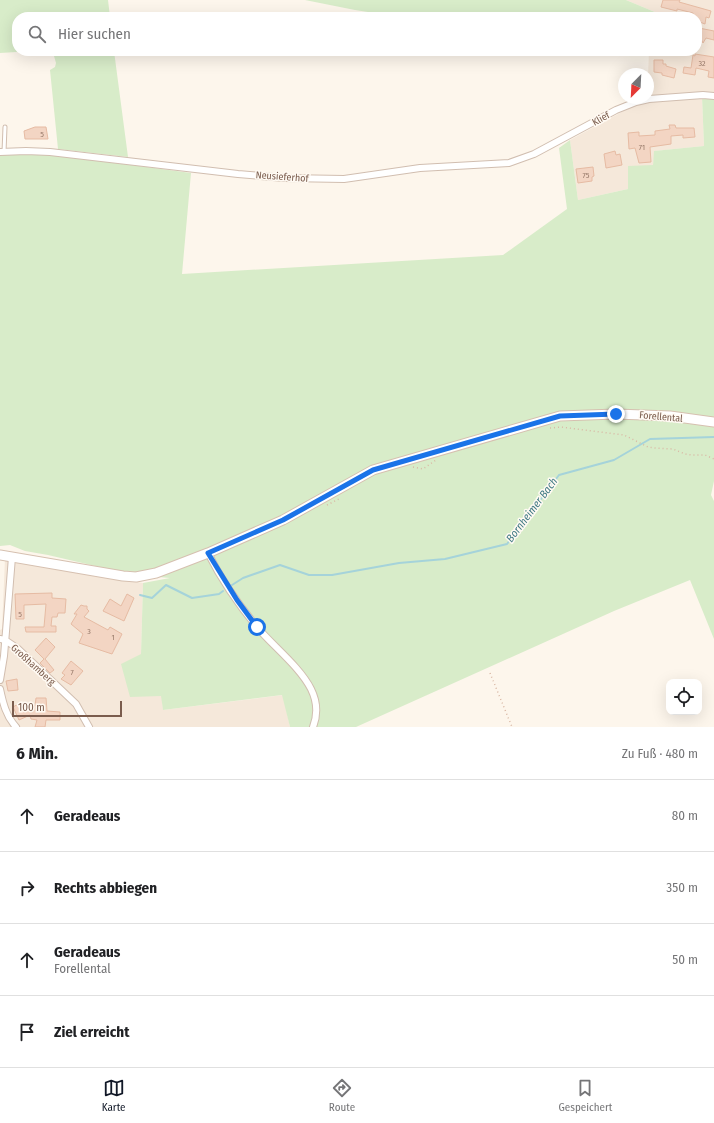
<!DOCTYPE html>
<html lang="de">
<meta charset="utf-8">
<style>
body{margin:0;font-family:"Fira Sans Condensed",sans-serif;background:#f6f6f6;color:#202124}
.controls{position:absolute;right:12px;bottom:12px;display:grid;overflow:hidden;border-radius:8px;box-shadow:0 4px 16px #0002}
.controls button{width:36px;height:36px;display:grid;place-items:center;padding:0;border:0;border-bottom:1px solid #e0e0e0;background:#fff;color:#202124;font:20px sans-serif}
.compass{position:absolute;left:618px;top:68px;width:36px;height:36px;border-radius:50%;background:#fff;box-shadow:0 4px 16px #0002;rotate:204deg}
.scale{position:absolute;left:12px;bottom:10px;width:110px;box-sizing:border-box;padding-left:4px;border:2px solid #7a5c4d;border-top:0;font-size:11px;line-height:14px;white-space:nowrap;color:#7a5c4d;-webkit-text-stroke:3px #fffaf3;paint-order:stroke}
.stop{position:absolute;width:12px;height:12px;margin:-9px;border:3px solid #1a73e8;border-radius:50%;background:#fff}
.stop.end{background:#1a73e8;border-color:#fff;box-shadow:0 1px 4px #0008}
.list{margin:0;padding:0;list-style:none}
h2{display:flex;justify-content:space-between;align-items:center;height:52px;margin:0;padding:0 16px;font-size:17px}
h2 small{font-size:13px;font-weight:400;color:#757577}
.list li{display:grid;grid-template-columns:26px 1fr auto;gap:12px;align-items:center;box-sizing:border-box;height:72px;padding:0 16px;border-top:1px solid #e0e0e0}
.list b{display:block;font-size:15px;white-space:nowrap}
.list p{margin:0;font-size:13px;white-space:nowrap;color:#757577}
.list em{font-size:13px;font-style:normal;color:#757577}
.icon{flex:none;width:22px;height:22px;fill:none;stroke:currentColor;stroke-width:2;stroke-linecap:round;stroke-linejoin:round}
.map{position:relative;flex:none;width:714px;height:727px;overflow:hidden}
.search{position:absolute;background:#fff;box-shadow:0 4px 16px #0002;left:12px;right:12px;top:12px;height:44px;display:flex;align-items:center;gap:10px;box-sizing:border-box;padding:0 14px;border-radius:16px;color:#757577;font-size:15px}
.sheet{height:340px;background:#fff}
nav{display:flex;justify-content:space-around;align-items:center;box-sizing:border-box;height:56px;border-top:1px solid #e0e0e0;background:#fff;font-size:11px;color:#757577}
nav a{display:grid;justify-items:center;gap:2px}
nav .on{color:#111827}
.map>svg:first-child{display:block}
.residential{fill:#f5e8da}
.green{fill:#d8ecc9}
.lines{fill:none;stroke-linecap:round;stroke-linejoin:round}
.stream{stroke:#a5d3da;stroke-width:2}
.building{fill:#f3d5c3;stroke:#e6bba3}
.lane-casing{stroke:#d1beb0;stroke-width:5}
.street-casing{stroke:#d1beb0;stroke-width:8}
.secondary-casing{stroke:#d6c0b0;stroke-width:11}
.path{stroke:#d9b8a5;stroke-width:1.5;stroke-dasharray:1 3;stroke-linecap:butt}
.lane{stroke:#fff;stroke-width:3}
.street{stroke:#fff;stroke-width:6}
.secondary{stroke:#fff;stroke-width:9}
.route{stroke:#1a73e8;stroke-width:5}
.labels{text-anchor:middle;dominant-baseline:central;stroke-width:3;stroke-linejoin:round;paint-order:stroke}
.number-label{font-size:8px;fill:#987a6a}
.street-label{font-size:10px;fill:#7a5c4d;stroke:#fffaf3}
.water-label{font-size:11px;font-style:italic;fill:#437c86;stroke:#fffaf3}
</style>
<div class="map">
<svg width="714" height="727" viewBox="0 0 714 727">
<rect width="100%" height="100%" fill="#fdf6ec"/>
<!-- residential -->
<path class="residential" d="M 626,0 L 714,0 L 714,99 L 702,97 L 704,146 L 655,151 L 653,165 L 628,189 L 578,200 L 570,140 L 631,107 L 647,103 L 649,51 L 697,51 L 697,17 L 661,17 L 662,15 Z
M 5,558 L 143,583 L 141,654 L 162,696 L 163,710 L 283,695 L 290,727 L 0,727 L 0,630 L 2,629 Z"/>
<!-- green -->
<path class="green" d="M 0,0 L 108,0 L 110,17 L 17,17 L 17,51 L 33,51 L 0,53 Z
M 305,0 L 626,0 L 662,15 L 661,17 L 400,17 L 355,10 Z
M 49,51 L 114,51 L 128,157 L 58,149 L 50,70 L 55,67 L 56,63 L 54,56 Z
M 702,97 L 714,99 L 714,481 L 711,495 L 714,501 L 714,639 L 690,580 L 614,611 L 356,727 L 290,727 L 282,695 L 163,710 L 161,696 L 130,697 L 121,664 L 141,654 L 143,583 L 170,578 L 134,575 L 48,555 L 25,551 L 10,545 L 0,546 L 0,155 L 51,154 L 191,173 L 182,274 L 503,255 L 567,209 L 559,148 L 570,140 L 578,200 L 628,189 L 628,166 L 653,165 L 654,151 L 704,146 Z"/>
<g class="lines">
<!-- stream -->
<path class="stream" d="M 232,585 L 243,578 L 280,565 L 309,575 L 332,575 L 399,563 L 445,559 L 507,544 L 559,475 L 614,460 L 650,439 L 714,437
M 140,595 L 152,598 L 166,585 L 192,598 L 219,594 L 223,591"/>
</g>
<!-- building -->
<path class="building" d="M 663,0 L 680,0 L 679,2 L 711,11 L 709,18 L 706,17 L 705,24 L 697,21 L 697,17 L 692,17 L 693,13 L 677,9 L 677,11 L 661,7 Z
M 699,28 L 714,31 L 714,40 L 706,38 L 703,43 L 700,37 L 697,36 Z
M 695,54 L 714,57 L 714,78 L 708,77 L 709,71 L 696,68 L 695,75 L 683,73 L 684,67 L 691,68 L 693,55 L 695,56 Z
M 654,60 L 663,60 L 663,64 L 666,64 L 666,66 L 676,69 L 674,78 L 662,75 L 662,73 L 654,72 Z
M 669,125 L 675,125 L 676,128 L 694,128 L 695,137 L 683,138 L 683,135 L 671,136 L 671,144 L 650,147 L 651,162 L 639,163 L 635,148 L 629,149 L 628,133 L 639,132 L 639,136 L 655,135 L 655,131 L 670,129 Z
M 35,127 L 46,127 L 48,139 L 25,139 L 24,131 Z
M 615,151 L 616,155 L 620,154 L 622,165 L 606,168 L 604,154 Z
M 593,167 L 594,176 L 592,177 L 592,181 L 578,183 L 576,169 Z
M 52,593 L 52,598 L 66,599 L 65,613 L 58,613 L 57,617 L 52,617 L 51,626 L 56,626 L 56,632 L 26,632 L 25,627 L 44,627 L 46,604 L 24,605 L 24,619 L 16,619 L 15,594 Z
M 127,594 L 134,598 L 124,621 L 103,611 L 110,599 L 121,606 Z
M 81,605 L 84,606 L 87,606 L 87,609 L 89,611 L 84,617 L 108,630 L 110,627 L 122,634 L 112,654 L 79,643 L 83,634 L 71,624 L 77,614 L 74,614 Z
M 46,638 L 55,647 L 45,659 L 54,670 L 50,673 L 40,663 L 44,659 L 35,650 Z
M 71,661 L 83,671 L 71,685 L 61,679 L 65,675 L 62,673 Z
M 17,679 L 18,690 L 8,691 L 6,681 Z
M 36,698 L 46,698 L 47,711 L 60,712 L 60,720 L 46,720 L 45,727 L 35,727 L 37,720 L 31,719 L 30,715 L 19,720 L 13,707 L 20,703 L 35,706 Z"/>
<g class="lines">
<!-- lane casing -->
<g class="lane-casing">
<path id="lane" d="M 4,152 L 5,127"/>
</g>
<!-- street casing -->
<g class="street-casing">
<path id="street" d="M 0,152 L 26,151 L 50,152 L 238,174 L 285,178 L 344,179 L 420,168 L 509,163 L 534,154 L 616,110 L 636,102 L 649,99 L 703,95 L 714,96
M 208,553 C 221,579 238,604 257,627 C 273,646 300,667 311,689 C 317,701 318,714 313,727
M 0,639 L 5,640 L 17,648 L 76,704 L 89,727
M 0,680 L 4,656 L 12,557
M 0,689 C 3,703 6,716 16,727"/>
</g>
<!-- secondary casing -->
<g class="secondary-casing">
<path id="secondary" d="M 0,555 L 123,576 L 136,577 L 156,573 L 208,553 L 283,520 L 373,470 L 560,416 L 616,414 L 670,416 L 714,422"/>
</g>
<!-- path -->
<path class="path" d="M 550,428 L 561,427 L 624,435 L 648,447 L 655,448 L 673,449 L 685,454 L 692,455 L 705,455 L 714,459
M 413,467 L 423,469 L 436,460
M 327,505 L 341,498
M 490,673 L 512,727"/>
<!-- lane -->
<use href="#lane" class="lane"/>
<!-- street -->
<use href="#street" class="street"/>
<!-- secondary -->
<use href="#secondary" class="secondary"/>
</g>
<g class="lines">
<!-- route -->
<path class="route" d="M 257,627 L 237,600 L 208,553 L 283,520 L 373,470 L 560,416 L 616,414"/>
</g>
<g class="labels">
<!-- number labels -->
<g class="number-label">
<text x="702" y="63">32</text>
<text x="42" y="134">5</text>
<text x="642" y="147">71</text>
<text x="586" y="175">75</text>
<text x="20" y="614">5</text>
<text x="89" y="631">3</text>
<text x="113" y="637">1</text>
<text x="72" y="672">7</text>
</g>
<!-- street labels -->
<g class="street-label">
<text transform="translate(601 119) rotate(-29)">Klief</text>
<text transform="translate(282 177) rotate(4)">Neusieferhof</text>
<text transform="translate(661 417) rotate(5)">Forellental</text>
<text transform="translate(33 665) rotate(42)">Großhamberg</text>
</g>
<!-- water labels -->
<g class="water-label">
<text transform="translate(532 510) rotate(-53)">Bornheimer Bach</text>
</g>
</g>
</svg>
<div class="controls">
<button><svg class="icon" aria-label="locate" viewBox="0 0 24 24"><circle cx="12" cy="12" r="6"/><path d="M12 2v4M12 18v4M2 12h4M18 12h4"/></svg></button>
</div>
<svg class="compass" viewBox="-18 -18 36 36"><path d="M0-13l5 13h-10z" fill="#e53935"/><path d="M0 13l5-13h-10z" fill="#757577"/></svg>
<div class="scale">100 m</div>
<div class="stop" style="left:257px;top:627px"></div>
<div class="stop end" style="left:616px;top:414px"></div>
<div class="search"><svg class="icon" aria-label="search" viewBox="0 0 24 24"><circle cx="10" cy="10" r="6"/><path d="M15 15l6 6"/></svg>Hier suchen</div>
</div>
<section class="sheet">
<h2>6 Min.<small>Zu Fuß · 480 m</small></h2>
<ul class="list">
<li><svg class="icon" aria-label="ahead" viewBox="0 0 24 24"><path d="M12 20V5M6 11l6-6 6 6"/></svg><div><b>Geradeaus</b></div><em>80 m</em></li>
<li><svg class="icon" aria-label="right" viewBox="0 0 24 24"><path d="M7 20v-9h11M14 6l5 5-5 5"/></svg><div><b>Rechts abbiegen</b></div><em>350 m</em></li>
<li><svg class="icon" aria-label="ahead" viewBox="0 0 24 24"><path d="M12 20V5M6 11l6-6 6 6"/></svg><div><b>Geradeaus</b><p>Forellental</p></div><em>50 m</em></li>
<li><svg class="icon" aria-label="arrive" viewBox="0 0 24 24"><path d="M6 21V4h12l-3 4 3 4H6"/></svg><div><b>Ziel erreicht</b></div></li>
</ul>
</section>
<nav>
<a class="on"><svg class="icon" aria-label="map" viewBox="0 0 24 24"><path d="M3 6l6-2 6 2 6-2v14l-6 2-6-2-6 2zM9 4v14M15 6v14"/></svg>Karte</a>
<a><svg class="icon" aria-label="directions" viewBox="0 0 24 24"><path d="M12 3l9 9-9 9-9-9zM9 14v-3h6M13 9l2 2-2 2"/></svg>Route</a>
<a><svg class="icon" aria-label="saved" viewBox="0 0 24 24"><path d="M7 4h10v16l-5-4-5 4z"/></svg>Gespeichert</a>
</nav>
